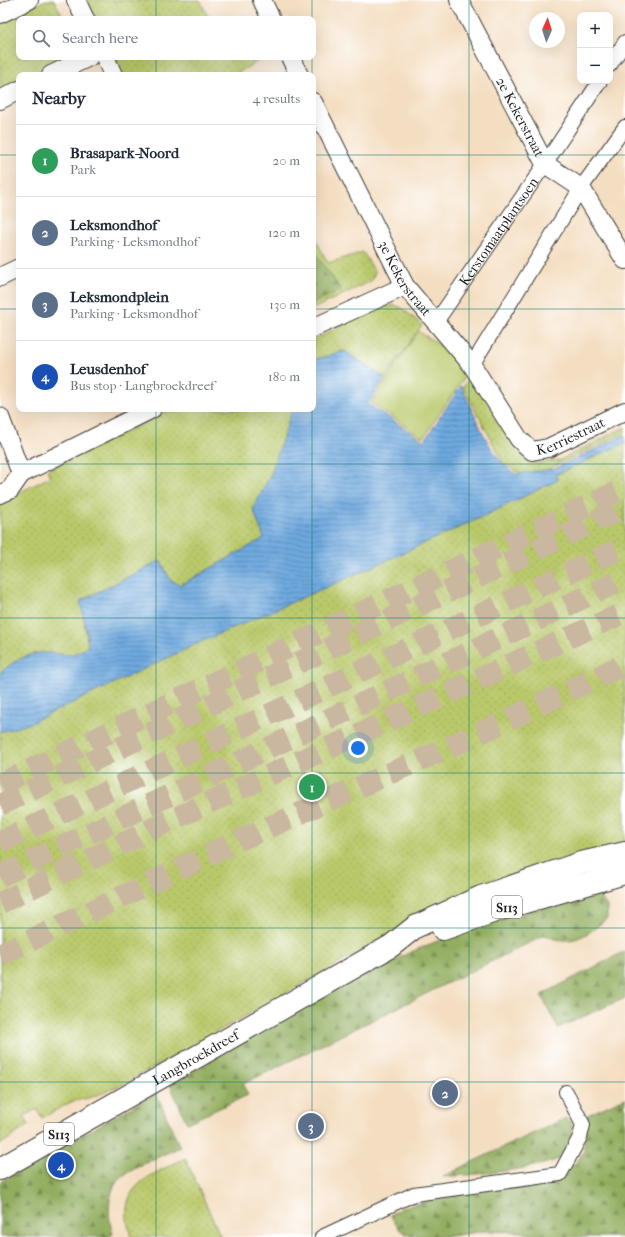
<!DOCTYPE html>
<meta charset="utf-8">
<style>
body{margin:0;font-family:"IM FELL French Canon",serif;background:#f2f2f3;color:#1f2937}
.controls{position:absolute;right:12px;top:12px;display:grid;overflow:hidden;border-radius:8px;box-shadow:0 4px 16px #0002}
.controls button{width:36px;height:36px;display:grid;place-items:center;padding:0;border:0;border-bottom:1px solid #e0e1e3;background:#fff;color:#1f2937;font:20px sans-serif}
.compass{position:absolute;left:529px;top:12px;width:36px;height:36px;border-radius:50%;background:#fff;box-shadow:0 4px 16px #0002;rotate:3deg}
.you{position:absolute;left:358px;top:748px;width:14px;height:14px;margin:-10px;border:3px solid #fff;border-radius:50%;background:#1a73e8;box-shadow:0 0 0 6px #1a73e833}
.badge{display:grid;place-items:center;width:26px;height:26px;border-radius:50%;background:#111827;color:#fff;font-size:13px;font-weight:700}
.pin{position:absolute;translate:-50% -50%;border:2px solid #fff;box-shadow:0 1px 4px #0006}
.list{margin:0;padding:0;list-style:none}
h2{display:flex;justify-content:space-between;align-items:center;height:52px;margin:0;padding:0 16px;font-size:17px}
h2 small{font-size:13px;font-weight:400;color:#747a83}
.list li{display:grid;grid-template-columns:26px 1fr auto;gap:12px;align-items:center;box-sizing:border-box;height:72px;padding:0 16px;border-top:1px solid #e0e1e3}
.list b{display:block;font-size:15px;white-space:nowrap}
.list p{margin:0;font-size:13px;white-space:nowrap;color:#747a83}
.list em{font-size:13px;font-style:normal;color:#747a83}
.icon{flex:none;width:22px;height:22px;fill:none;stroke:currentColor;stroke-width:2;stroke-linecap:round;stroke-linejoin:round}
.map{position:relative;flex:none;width:625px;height:1237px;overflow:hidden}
.search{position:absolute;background:#fff;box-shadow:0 4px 16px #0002;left:16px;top:16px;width:300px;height:44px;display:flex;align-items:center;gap:10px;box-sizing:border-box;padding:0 14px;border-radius:8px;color:#747a83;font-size:15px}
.panel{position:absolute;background:#fff;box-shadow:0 4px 16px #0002;left:16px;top:72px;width:300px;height:340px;border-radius:8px}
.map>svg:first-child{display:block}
.grass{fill:url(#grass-dots);stroke:#6a7244}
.forest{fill:url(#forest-firs);stroke:#57643e}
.garden{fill:#b9c96b;stroke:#6a7244}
.water{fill:url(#water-rules);stroke:#45627e}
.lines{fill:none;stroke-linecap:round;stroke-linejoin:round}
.motorway-tunnel{stroke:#c9b7a0;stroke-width:22;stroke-dasharray:22 11;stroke-linecap:butt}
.pedestrian-casing{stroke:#3c3935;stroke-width:16}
.minor-casing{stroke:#3c3935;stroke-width:20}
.primary-casing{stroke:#3c3935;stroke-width:24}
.pedestrian{stroke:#fff;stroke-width:14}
.minor{stroke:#fff;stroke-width:18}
.primary{stroke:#fff;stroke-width:22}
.grid{fill:none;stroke:#0f766e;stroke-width:1;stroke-opacity:0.55}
.labels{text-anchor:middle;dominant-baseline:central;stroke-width:4;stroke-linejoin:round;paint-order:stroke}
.shield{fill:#fff;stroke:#606060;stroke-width:1}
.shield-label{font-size:13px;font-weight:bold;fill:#1c1c1c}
.street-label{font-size:14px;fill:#1c1c1c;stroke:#fff}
</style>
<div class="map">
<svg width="625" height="1237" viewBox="0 0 625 1237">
<defs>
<pattern id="grass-dots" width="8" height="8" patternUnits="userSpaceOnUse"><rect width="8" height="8" fill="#b9c96b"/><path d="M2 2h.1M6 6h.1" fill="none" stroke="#9eac5c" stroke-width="1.8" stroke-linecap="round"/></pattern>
<pattern id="forest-firs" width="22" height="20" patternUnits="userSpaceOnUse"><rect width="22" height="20" fill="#92ad5f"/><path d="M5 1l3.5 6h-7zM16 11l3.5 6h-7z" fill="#768c4e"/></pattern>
<pattern id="water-rules" width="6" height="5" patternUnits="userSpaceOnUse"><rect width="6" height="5" fill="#6ea9df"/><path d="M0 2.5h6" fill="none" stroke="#5a89b4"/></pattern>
</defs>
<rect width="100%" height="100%" fill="#fff"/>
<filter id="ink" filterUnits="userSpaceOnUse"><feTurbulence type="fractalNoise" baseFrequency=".025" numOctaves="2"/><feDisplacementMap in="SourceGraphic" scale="8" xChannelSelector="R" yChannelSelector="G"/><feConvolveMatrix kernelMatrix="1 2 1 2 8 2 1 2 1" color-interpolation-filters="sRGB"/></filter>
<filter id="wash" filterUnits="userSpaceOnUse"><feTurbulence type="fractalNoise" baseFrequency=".012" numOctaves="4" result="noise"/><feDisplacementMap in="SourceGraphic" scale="16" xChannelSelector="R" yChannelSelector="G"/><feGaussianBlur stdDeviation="0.9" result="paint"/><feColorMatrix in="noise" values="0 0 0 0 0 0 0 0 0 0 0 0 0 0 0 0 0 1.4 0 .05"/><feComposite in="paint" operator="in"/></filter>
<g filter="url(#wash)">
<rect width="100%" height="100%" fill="#f4dec1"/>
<!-- grass -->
<path class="grass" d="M 46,0 L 54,0 L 64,19 L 19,19 L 19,57 L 77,57 L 41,75 L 19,75 L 19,86 L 0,95 L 0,22 Z
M 86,0 L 200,0 L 209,19 L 96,19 Z
M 114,57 L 228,57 L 230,61 L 242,57 L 265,57 L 234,75 L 123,75 Z
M 313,234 L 328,263 L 363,252 L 375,272 L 371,281 L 313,309 Z
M 395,305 L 402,308 L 422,325 L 385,378 L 344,351 L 313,360 L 313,340 L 379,307 Z
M 474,370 L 512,442 L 528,458 L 539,463 L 560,460 L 625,427 L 625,433 L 529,478 L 504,464 L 463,387 Z
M 172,409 L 293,409 L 271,474 L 253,509 L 265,538 L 180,585 L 171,581 L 161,561 L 81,600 L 88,648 C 65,660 65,652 42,653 C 27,653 11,663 0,673 L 0,502 L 50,477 L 47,470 Z
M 625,443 L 625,843 L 388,936 L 124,1084 L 92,1097 L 71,1102 L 42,1118 L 37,1109 L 24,1116 L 29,1125 L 0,1145 L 0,732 L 55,705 Z
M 185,1158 L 221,1237 L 131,1237 C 115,1186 146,1178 185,1158 Z"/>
<!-- forest -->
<path class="forest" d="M 315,253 L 341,290 L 313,303 L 313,254 Z
M 596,892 L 607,906 L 607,918 C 589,935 570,948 545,935 L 243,1084 L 248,1095 L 187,1123 L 170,1085 C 244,1042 321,994 398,958 C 461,928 529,912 596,892 Z
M 625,951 L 625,998 L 558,1028 L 541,995 Z
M 156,1093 L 180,1147 C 166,1154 123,1171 116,1183 C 107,1198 108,1219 113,1234 L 109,1237 L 0,1237 L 0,1182 Z
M 625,1098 L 625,1237 L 538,1237 L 522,1232 L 485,1231 L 451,1236 L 410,1236 L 400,1230 L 390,1215 L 401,1208 L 489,1185 L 561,1173 L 577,1162 L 584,1151 L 585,1116 Z
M 566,1118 L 572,1125 C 573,1135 573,1144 566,1154 C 553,1169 466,1175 443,1177 L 472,1162 Z"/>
<!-- garden -->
<path class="garden" d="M 418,331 L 472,366 L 423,438 L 371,403 Z"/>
<!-- water -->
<path class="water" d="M 344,351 L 385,378 L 368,404 L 424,441 L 461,386 C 474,412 491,461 516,474 C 524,474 547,468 552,470 L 625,435 L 625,443 L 555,475 L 558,480 L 482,517 L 368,569 L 203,641 L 26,725 L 0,732 L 0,673 C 11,663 27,653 42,653 C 64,652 66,660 88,647 L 87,632 L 80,601 L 160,561 L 171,581 L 181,585 L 264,538 L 253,509 L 271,474 L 291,413 L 293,409 L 313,409 L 313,360 Z"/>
</g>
<g filter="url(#ink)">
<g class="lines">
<!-- motorway-tunnel -->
<path class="motorway-tunnel" d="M 0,784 L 625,488
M 0,805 L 625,507
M 0,842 L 625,546
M 0,876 L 625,578
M 0,903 L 167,822 L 625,612
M 0,955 L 242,839 L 474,736 L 625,664"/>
<!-- pedestrian casing -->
<g class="pedestrian-casing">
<g id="pedestrian">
<path d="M 610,65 L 625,42"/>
<path id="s1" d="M 436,322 L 545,164 L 600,81"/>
<path d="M 472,365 L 581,188 L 625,127"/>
<path d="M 322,1237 L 414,1194 L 560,1174 L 580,1137 L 583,1125 L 566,1092"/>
</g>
</g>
<!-- minor casing -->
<g class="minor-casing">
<g id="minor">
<path d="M 76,0 L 85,19"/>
<path d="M 262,0 L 271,19"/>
<path id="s2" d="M 459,0 L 545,164 L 581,188 L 625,260"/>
<path d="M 0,14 L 29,0"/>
<path d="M 105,57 L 113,75"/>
<path d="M 290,57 L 299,75"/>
<path d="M 51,75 L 89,57"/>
<path d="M 0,100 L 19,90"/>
<path id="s3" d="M 313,102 L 405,286 L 472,365 L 519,439 L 532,451 L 548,448 L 625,411"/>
<path d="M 0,277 L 19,268"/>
<path d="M 313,328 L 405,286"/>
<path d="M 0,417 L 21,474 L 10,490 L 0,494"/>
<path d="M 21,474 L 152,409"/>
</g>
</g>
<!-- primary casing -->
<g class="primary-casing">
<g id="primary">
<path d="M 443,929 L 501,909 L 625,873"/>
<path id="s4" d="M 0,1169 L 391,946 L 415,927 L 481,897 L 581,863 L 625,853"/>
</g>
</g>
<!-- pedestrian -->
<use href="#pedestrian" class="pedestrian"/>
<!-- minor -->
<use href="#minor" class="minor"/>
<!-- primary -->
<use href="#primary" class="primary"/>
</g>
</g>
<!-- grid -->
<path class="grid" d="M 156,0 L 156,19M 312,0 L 312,19M 469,0 L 469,1237M 156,57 L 156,75M 312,57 L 312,75M 0,155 L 19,155M 313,155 L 625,155M 0,309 L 19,309M 313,309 L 625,309M 156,409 L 156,1237M 312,409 L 312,1237M 0,464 L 625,464M 0,618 L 625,618M 0,773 L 625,773M 0,928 L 625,928M 0,1082 L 625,1082"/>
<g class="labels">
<!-- shield labels -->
<g class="shield">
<rect x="492" y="896" width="30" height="22" rx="3"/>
<rect x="44" y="1123" width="30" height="22" rx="3"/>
</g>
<g class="shield-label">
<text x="507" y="907">S113</text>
<text x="59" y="1134">S113</text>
</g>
<!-- street labels -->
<g class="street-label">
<text stroke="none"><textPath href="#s2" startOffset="132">2e Kekerstraat</textPath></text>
<text stroke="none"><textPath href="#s1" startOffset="110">Kerstomaatplantsoen</textPath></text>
<text stroke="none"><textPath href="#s3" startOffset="199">3e Kekerstraat</textPath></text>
<text stroke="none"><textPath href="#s3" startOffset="456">Kerriestraat</textPath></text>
<text stroke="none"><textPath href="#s4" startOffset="225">Langbroekdreef</textPath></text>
</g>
</g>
</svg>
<div class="controls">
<button>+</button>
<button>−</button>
</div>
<svg class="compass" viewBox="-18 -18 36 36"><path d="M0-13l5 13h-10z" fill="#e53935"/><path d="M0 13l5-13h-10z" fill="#747a83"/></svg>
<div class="you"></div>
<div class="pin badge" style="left:312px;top:787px;background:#2e9e5b">1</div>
<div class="pin badge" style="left:445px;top:1093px;background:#5c6f8a">2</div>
<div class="pin badge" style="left:311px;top:1126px;background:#5c6f8a">3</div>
<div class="pin badge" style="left:61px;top:1165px;background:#1a4fb4">4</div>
<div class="search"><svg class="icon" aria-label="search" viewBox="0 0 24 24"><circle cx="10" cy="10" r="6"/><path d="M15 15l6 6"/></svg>Search here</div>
<section class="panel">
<h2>Nearby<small>4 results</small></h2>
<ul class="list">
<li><span class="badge" style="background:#2e9e5b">1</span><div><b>Brasapark-Noord</b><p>Park</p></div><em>20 m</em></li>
<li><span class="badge" style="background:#5c6f8a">2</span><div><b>Leksmondhof</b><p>Parking · Leksmondhof</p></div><em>120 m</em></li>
<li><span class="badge" style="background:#5c6f8a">3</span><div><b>Leksmondplein</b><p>Parking · Leksmondhof</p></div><em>130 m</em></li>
<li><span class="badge" style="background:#1a4fb4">4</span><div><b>Leusdenhof</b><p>Bus stop · Langbroekdreef</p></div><em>180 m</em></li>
</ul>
</section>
</div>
